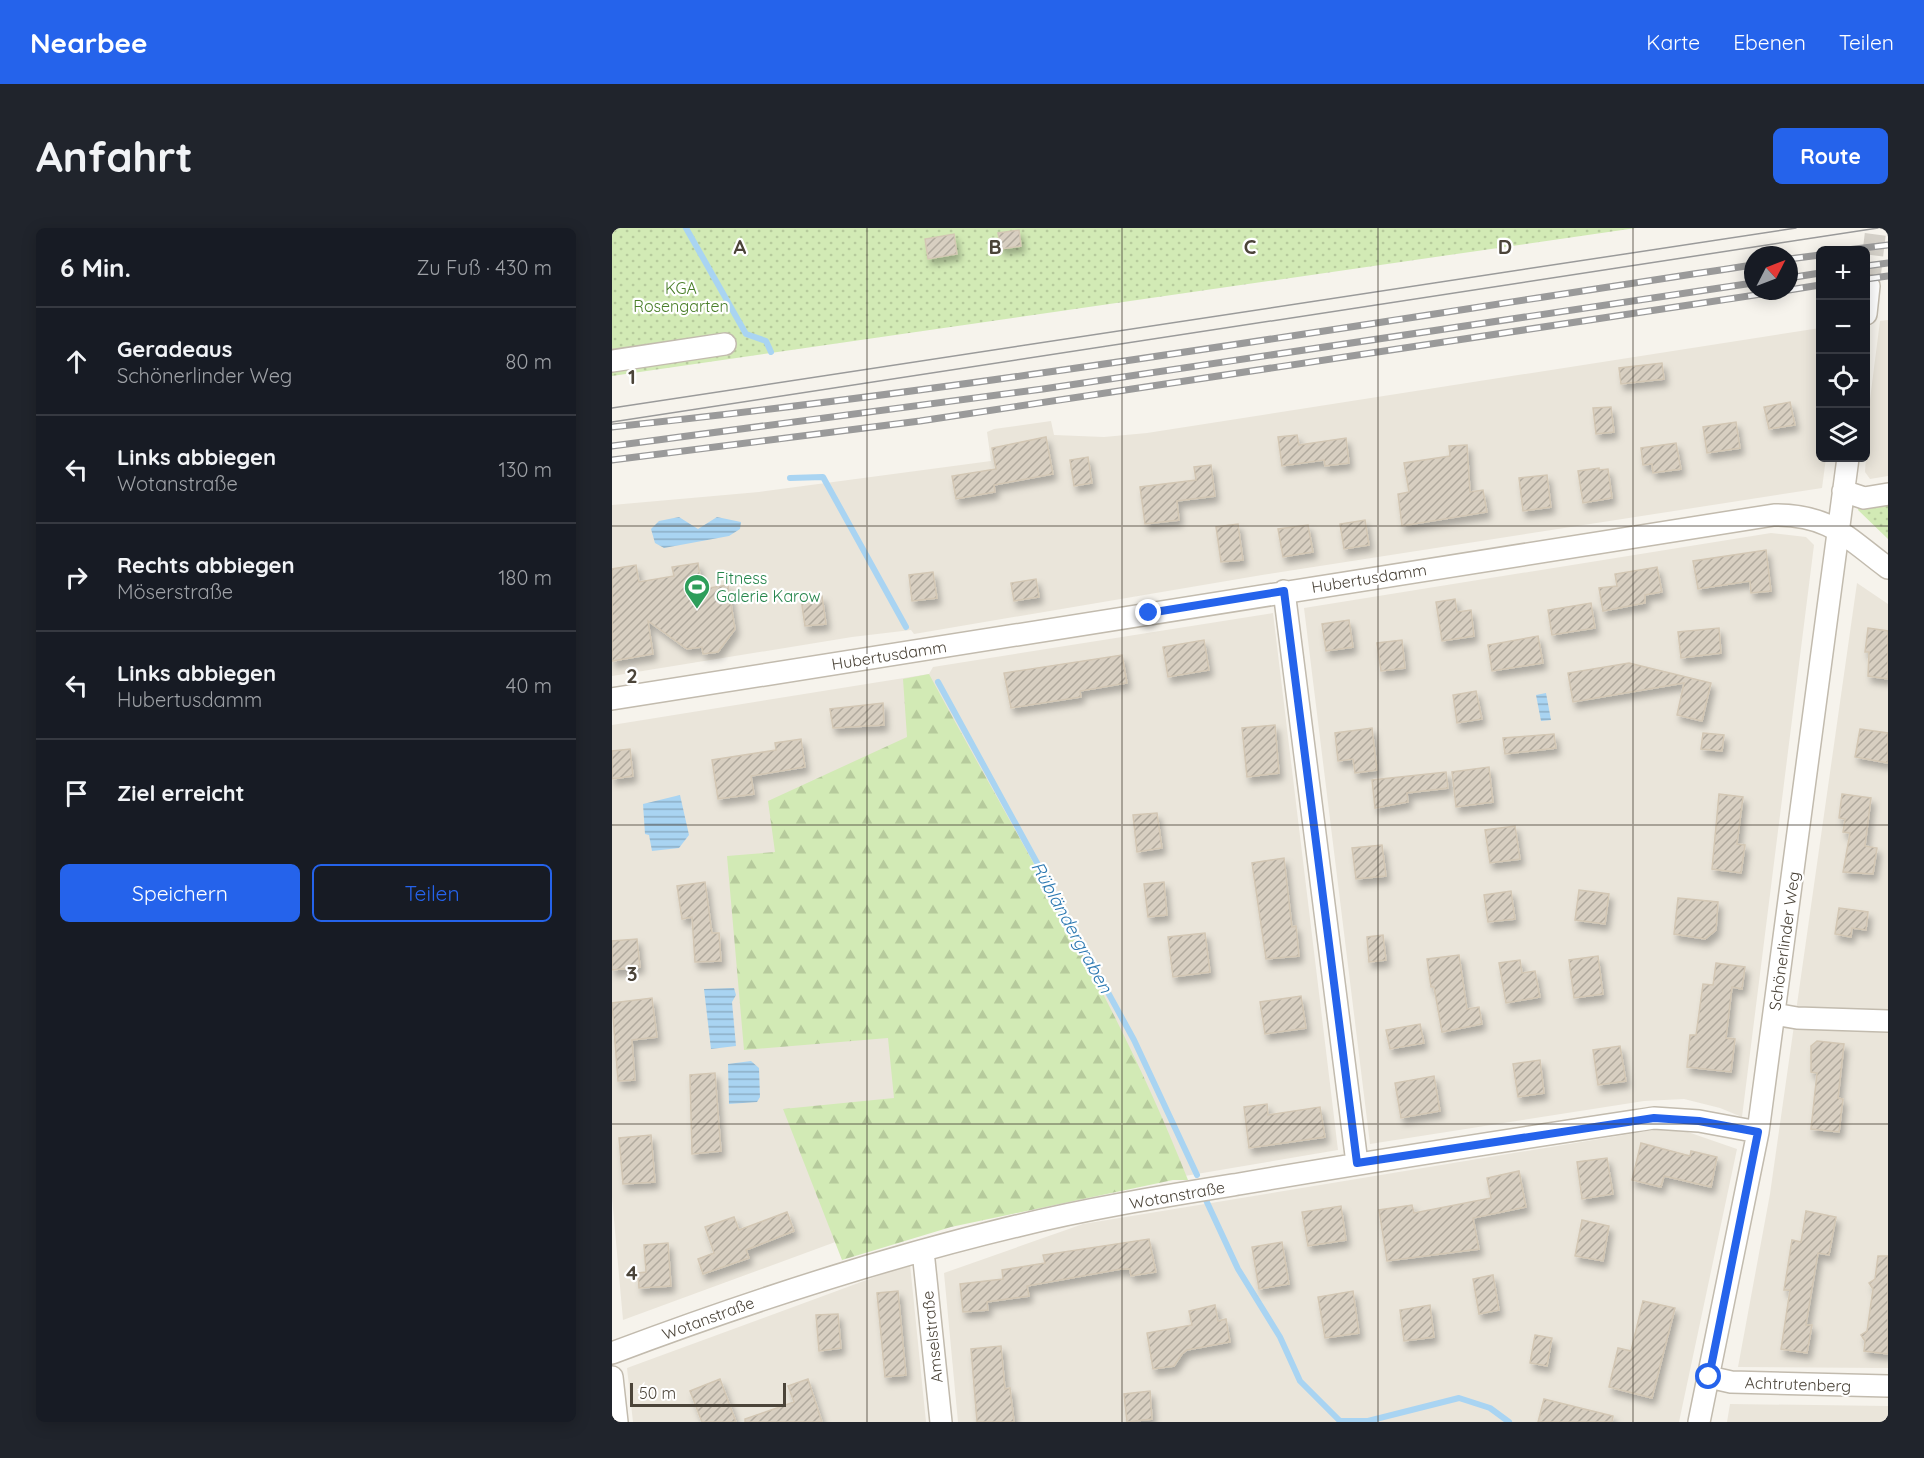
<!DOCTYPE html>
<html lang="de">
<meta charset="utf-8">
<style>
body{margin:0;font-family:Quicksand,sans-serif;background:#20242c;color:#f1f3f6}
.controls{position:absolute;right:18px;top:18px;display:grid;overflow:hidden;border-radius:9px;box-shadow:0 3px 15px #0003}
.controls button{width:54px;height:54px;display:grid;place-items:center;padding:0;border:0;border-bottom:2px solid #363941;background:#171b24;color:#f1f3f6;font:30px sans-serif}
.compass{position:absolute;left:1132px;top:18px;width:54px;height:54px;border-radius:50%;background:#171b24;box-shadow:0 3px 15px #0003;rotate:48deg}
.scale{position:absolute;left:18px;bottom:15px;width:156px;box-sizing:border-box;padding-left:6px;border:3px solid #4b4439;border-top:0;font-size:16px;line-height:21px;white-space:nowrap;color:#4b4439;-webkit-text-stroke:4px #fff;paint-order:stroke}
.stop{position:absolute;width:18px;height:18px;margin:-14px;border:4px solid #2563eb;border-radius:50%;background:#fff}
.stop.end{background:#2563eb;border-color:#fff;box-shadow:0 2px 6px #0008}
.list{margin:0;padding:0;list-style:none}
h2{display:flex;justify-content:space-between;align-items:center;height:78px;margin:0;padding:0 24px;font-size:26px}
h2 small{font-size:20px;font-weight:400;color:#9ea1a6}
.list li{display:grid;grid-template-columns:39px 1fr auto;gap:18px;align-items:center;box-sizing:border-box;height:108px;padding:0 24px;border-top:2px solid #363941}
.list b{display:block;font-size:22px;white-space:nowrap}
.list p{margin:0;font-size:20px;white-space:nowrap;color:#9ea1a6}
.list em{font-size:20px;font-style:normal;color:#9ea1a6}
.actions{display:flex;gap:12px;padding:18px 24px}
.actions a{flex:1;padding:14px 0;border:2px solid #2563eb;border-radius:9px;text-align:center;font-size:21px;color:#2563eb}
.actions .main{background:#2563eb;color:#fff}
.icon{flex:none;width:33px;height:33px;fill:none;stroke:currentColor;stroke-width:2;stroke-linecap:round;stroke-linejoin:round}
.map{position:relative;flex:none;width:1276px;height:1194px;overflow:hidden;border-radius:9px}
header{display:flex;align-items:center;gap:36px;box-sizing:border-box;height:84px;padding:0 30px;background:#2563eb;color:#fff}
header strong{font-size:28px}
nav{display:flex;gap:33px;margin-inline-start:auto;font-size:21px}
.intro{display:flex;align-items:center;justify-content:space-between;box-sizing:border-box;height:144px;padding:0 36px}
h1{margin:0;font-size:42px}
.button{padding:15px 27px;border-radius:9px;background:#2563eb;color:#fff;font-size:21px;font-weight:700}
main{display:flex;gap:36px;padding:0 36px}
aside{flex:1;background:#171b24;border-radius:9px;box-shadow:0 3px 15px #0003}
.map>svg:first-child{display:block}
.residential{fill:#eae5da}
.grass{fill:url(#grass-dots)}
.forest{fill:url(#forest-firs)}
.water{fill:url(#water-rules)}
.lines{fill:none;stroke-linecap:round;stroke-linejoin:round}
.stream{stroke:#a9d4f2;stroke-width:6}
.building{fill:url(#building-hatch);stroke:#d3c7b4;stroke-width:1.5;filter:url(#shadow)}
.minor-tunnel{stroke:#d4d0c8;stroke-width:21;stroke-dasharray:21 10;stroke-linecap:butt}
.minor-casing{stroke:#c2bbae;stroke-width:24}
.minor{stroke:#fff;stroke-width:21}
.tram{stroke:#9a9a9a;stroke-width:1.5}
.rail-casing{stroke:#9a9a9a;stroke-width:7}
.rail{stroke:#fff;stroke-width:4.5;stroke-dasharray:14;stroke-linecap:butt}
.route{stroke:#2563eb;stroke-width:8}
.grid{fill:none;stroke:#4b4439;stroke-width:1.5;stroke-opacity:0.55}
.labels{text-anchor:middle;dominant-baseline:central;stroke-width:4.5;stroke-linejoin:round;paint-order:stroke}
.park-label{font-size:16px;fill:#4a7f2a;stroke:#fff}
.leisure-label{font-size:16px;fill:#27864d;stroke:#fff;text-anchor:start}
.street-label{font-size:16px;fill:#4b4439;stroke:#fff}
.water-label{font-size:18px;font-style:italic;fill:#2e7ab2;stroke:#fff}
.grid-label{font-size:20px;text-anchor:middle;font-weight:bold;fill:#4b4439;stroke:#fff;stroke-width:4.5;stroke-linejoin:round;paint-order:stroke}
</style>
<header>
<strong>Nearbee</strong>
<nav><a>Karte</a><a>Ebenen</a><a>Teilen</a></nav>
</header>
<div class="intro"><h1>Anfahrt</h1><a class="button">Route</a></div>
<main>
<aside>
<h2>6 Min.<small>Zu Fuß · 430 m</small></h2>
<ul class="list">
<li><svg class="icon" aria-label="ahead" viewBox="0 0 24 24"><path d="M12 20V5M6 11l6-6 6 6"/></svg><div><b>Geradeaus</b><p>Schönerlinder Weg</p></div><em>80 m</em></li>
<li><svg class="icon" aria-label="left" viewBox="0 0 24 24"><path d="M17 20v-9H6M10 6l-5 5 5 5"/></svg><div><b>Links abbiegen</b><p>Wotanstraße</p></div><em>130 m</em></li>
<li><svg class="icon" aria-label="right" viewBox="0 0 24 24"><path d="M7 20v-9h11M14 6l5 5-5 5"/></svg><div><b>Rechts abbiegen</b><p>Möserstraße</p></div><em>180 m</em></li>
<li><svg class="icon" aria-label="left" viewBox="0 0 24 24"><path d="M17 20v-9H6M10 6l-5 5 5 5"/></svg><div><b>Links abbiegen</b><p>Hubertusdamm</p></div><em>40 m</em></li>
<li><svg class="icon" aria-label="arrive" viewBox="0 0 24 24"><path d="M6 21V4h12l-3 4 3 4H6"/></svg><div><b>Ziel erreicht</b></div></li>
</ul>
<div class="actions"><a class="main">Speichern</a><a>Teilen</a></div>
</aside>
<div class="map">
<svg width="1276" height="1194" viewBox="0 0 1276 1194">
<defs>
<pattern id="grass-dots" width="8" height="8" patternUnits="userSpaceOnUse" patternTransform="scale(1.5)"><rect width="8" height="8" fill="#d2eab5"/><path d="M2 2h.1M6 6h.1" fill="none" stroke="#b6ca9c" stroke-width="1.8" stroke-linecap="round"/></pattern>
<pattern id="forest-firs" width="22" height="20" patternUnits="userSpaceOnUse" patternTransform="scale(1.5)"><rect width="22" height="20" fill="#d2eab5"/><path d="M5 1l3.5 6h-7zM16 11l3.5 6h-7z" fill="#b6ca9c"/></pattern>
<pattern id="water-rules" width="6" height="5" patternUnits="userSpaceOnUse" patternTransform="scale(1.5)"><rect width="6" height="5" fill="#a9d4f2"/><path d="M0 2.5h6" fill="none" stroke="#8caec5"/></pattern>
<pattern id="building-hatch" width="6" height="6" patternUnits="userSpaceOnUse" patternTransform="scale(1.5)"><rect width="6" height="6" fill="#d8cfc1"/><path d="M-1 1l2-2M0 6l6-6M5 7l2-2" fill="none" stroke="#b1aa9e"/></pattern>
<filter id="shadow"><feDropShadow dx="3.5" dy="6" stdDeviation="3" flood-color="#0004"/></filter>
</defs>
<rect width="100%" height="100%" fill="#f6f3ec"/>
<!-- residential -->
<path class="residential" d="M 1276,92 L 1276,248 L 1258,251 L 1253,244 L 1257,179 L 1268,93 Z
M 1208,100 L 1208,230 L 1214,230 L 1210,260 L 650,347 L 302,406 L 299,402 L 240,409 L 0,448 L 0,277 L 147,264 L 379,233 L 375,204 L 382,201 L 439,193 L 442,207 L 492,209 L 535,205 Z
M 1159,305 L 1194,309 L 1202,317 L 1130,889 L 1108,880 L 1072,871 L 1032,873 L 758,916 L 692,380 Z
M 1245,355 L 1276,376 L 1276,1140 L 1126,1139 L 1158,966 Z
M 661,385 L 726,922 L 342,987 L 294,988 L 11,1092 L 0,969 L 0,497 L 317,446 L 321,439 Z
M 1042,902 L 1070,902 L 1125,921 L 1067,1194 L 346,1194 L 332,1045 L 471,996 Z
M 298,1036 L 314,1194 L 21,1194 L 15,1140 Z
M 1118,1176 L 1276,1178 L 1276,1194 L 1115,1194 Z"/>
<!-- grass -->
<path class="grass" d="M 0,0 L 1024,0 L 0,148 Z
M 1276,273 L 1276,311 L 1246,282 L 1247,278 Z"/>
<!-- forest -->
<path class="forest" d="M 317,446 C 407,613 507,776 576,952 L 561,952 L 339,999 L 230,1032 L 171,881 L 282,870 L 276,810 L 132,822 L 115,628 L 163,624 L 156,573 L 295,509 L 291,451 Z"/>
<!-- water -->
<path class="water" d="M 67,289 L 86,301 L 105,289 L 129,294 L 128,301 L 117,308 L 52,320 L 43,315 L 39,301 L 47,293 Z
M 934,465 L 939,492 L 929,493 L 924,467 Z
M 68,567 L 77,607 L 67,620 L 40,623 L 37,607 L 33,606 L 31,576 Z
M 122,760 L 124,767 L 120,774 L 124,818 L 99,821 L 92,761 Z
M 139,833 L 147,840 L 148,869 L 145,874 L 117,876 L 116,836 Z"/>
<g class="lines">
<!-- stream -->
<path class="stream" d="M 74,0 L 134,106 L 154,113 L 159,124
M 178,250 L 211,249 L 294,399
M 326,454 L 522,812 L 585,947
M 593,970 L 626,1041 L 668,1109 L 688,1153 L 728,1193 L 756,1193 L 847,1170 L 878,1180 L 897,1194"/>
</g>
<!-- building -->
<path class="building" d="M 407,2 L 409,18 L 389,21 L 386,5 Z
M 342,6 L 345,26 L 316,31 L 313,11 Z
M 1050,135 L 1052,151 L 1009,156 L 1007,140 Z
M 1178,174 L 1183,197 L 1157,201 L 1152,179 Z
M 999,179 L 1002,204 L 984,206 L 981,180 Z
M 1124,194 L 1128,220 L 1095,225 L 1091,199 Z
M 685,207 L 687,217 L 734,210 L 737,235 L 713,238 L 712,232 L 670,238 L 666,209 Z
M 434,209 L 441,246 L 382,257 L 383,264 L 344,271 L 340,248 L 384,241 L 380,220 Z
M 1064,215 L 1069,241 L 1041,245 L 1040,236 L 1031,237 L 1029,220 Z
M 855,217 L 858,264 L 871,262 L 875,284 L 790,298 L 786,266 L 797,264 L 792,235 L 838,228 L 837,218 Z
M 476,229 L 480,255 L 462,258 L 458,232 Z
M 599,237 L 603,268 L 565,273 L 567,292 L 533,296 L 528,259 L 584,252 L 582,239 Z
M 987,240 L 987,242 L 996,241 L 1000,270 L 971,275 L 966,243 Z
M 935,247 L 939,279 L 911,283 L 907,250 Z
M 753,292 L 757,317 L 732,321 L 728,296 Z
M 626,296 L 631,332 L 609,334 L 604,299 Z
M 696,297 L 701,324 L 671,329 L 666,301 Z
M 1154,322 L 1159,363 L 1139,365 L 1138,353 L 1086,361 L 1081,333 Z
M 86,335 L 90,361 L 116,357 L 123,401 L 106,424 L 91,426 L 90,419 L 75,421 L 36,393 L 41,426 L 0,433 L 0,341 L 24,337 L 27,354 L 62,348 L 60,339 Z
M 1045,339 L 1050,364 L 1033,367 L 1033,375 L 991,383 L 987,360 L 1005,358 L 1003,346 Z
M 321,344 L 325,370 L 300,373 L 297,347 Z
M 424,351 L 427,369 L 402,373 L 399,355 Z
M 210,368 L 214,396 L 193,398 L 189,371 Z
M 843,371 L 845,384 L 859,382 L 862,408 L 830,413 L 824,374 Z
M 979,375 L 983,400 L 940,407 L 936,382 Z
M 737,392 L 741,419 L 714,423 L 710,396 Z
M 1107,400 L 1109,425 L 1069,430 L 1066,404 Z
M 1256,400 L 1276,403 L 1276,451 L 1256,448 L 1257,424 L 1253,424 Z
M 926,408 L 931,435 L 880,443 L 876,417 Z
M 592,412 L 597,442 L 556,449 L 551,419 Z
M 790,412 L 793,440 L 769,443 L 765,415 Z
M 510,427 L 515,455 L 468,463 L 469,469 L 399,480 L 392,445 Z
M 1017,435 L 1099,455 L 1090,493 L 1065,487 L 1072,455 L 961,474 L 956,445 Z
M 864,463 L 870,491 L 845,495 L 841,467 Z
M 271,475 L 272,497 L 221,500 L 218,481 Z
M 663,497 L 667,545 L 635,549 L 630,500 Z
M 760,500 L 765,542 L 743,545 L 741,531 L 726,533 L 723,505 Z
M 1248,501 L 1276,505 L 1276,535 L 1243,529 Z
M 1091,505 L 1112,507 L 1110,523 L 1089,521 Z
M 942,506 L 944,520 L 893,526 L 891,510 Z
M 189,511 L 193,539 L 139,548 L 142,566 L 106,571 L 100,532 L 164,522 L 163,515 Z
M 18,521 L 21,548 L 0,551 L 0,523 Z
M 877,539 L 881,574 L 844,579 L 840,544 Z
M 834,544 L 836,560 L 795,565 L 796,574 L 763,580 L 760,552 Z
M 1107,566 L 1131,569 L 1125,616 L 1133,617 L 1129,645 L 1100,641 Z
M 1230,566 L 1259,570 L 1253,618 L 1265,620 L 1261,646 L 1231,644 L 1238,605 L 1231,604 L 1233,591 L 1227,590 Z
M 545,585 L 550,620 L 525,624 L 521,587 Z
M 903,598 L 908,631 L 878,635 L 873,602 Z
M 770,617 L 774,648 L 744,651 L 740,620 Z
M 672,630 L 680,699 L 684,698 L 687,728 L 654,731 L 640,635 Z
M 93,654 L 100,705 L 107,705 L 109,733 L 83,734 L 80,689 L 70,691 L 65,658 Z
M 552,654 L 555,687 L 536,689 L 532,656 Z
M 967,662 L 997,666 L 993,696 L 963,692 Z
M 899,663 L 903,691 L 876,694 L 872,667 Z
M 1066,670 L 1106,674 L 1104,702 L 1093,711 L 1062,706 Z
M 1227,680 L 1256,684 L 1254,702 L 1240,700 L 1239,709 L 1223,706 Z
M 593,705 L 598,744 L 561,749 L 556,709 Z
M 771,707 L 774,732 L 757,734 L 755,709 Z
M 25,711 L 28,739 L 0,742 L 0,713 Z
M 847,727 L 855,781 L 867,779 L 870,796 L 830,804 L 822,759 L 819,759 L 815,731 Z
M 986,728 L 991,766 L 962,770 L 957,732 Z
M 908,732 L 910,745 L 923,743 L 928,769 L 894,775 L 887,735 Z
M 1104,735 L 1133,739 L 1130,761 L 1120,759 L 1114,810 L 1123,811 L 1119,844 L 1075,839 L 1078,807 L 1084,807 L 1091,756 L 1101,757 Z
M 689,768 L 694,800 L 653,806 L 648,774 Z
M 40,770 L 45,809 L 20,812 L 23,852 L 6,853 L 0,775 Z
M 808,796 L 812,815 L 778,821 L 774,802 Z
M 1205,813 L 1232,816 L 1226,870 L 1231,871 L 1227,904 L 1199,901 L 1205,845 L 1199,844 L 1199,818 Z
M 1008,818 L 1014,853 L 986,857 L 981,822 Z
M 928,832 L 932,865 L 906,869 L 901,836 Z
M 103,845 L 109,923 L 80,926 L 78,847 Z
M 822,848 L 828,883 L 789,890 L 783,855 Z
M 655,876 L 656,887 L 708,879 L 713,909 L 637,920 L 632,879 Z
M 39,907 L 43,954 L 11,956 L 7,910 Z
M 1029,915 L 1078,928 L 1079,923 L 1105,929 L 1099,959 L 1052,948 L 1049,959 L 1020,952 Z
M 995,930 L 1001,966 L 970,971 L 965,934 Z
M 907,943 L 914,979 L 861,990 L 867,1021 L 775,1033 L 767,982 L 800,977 L 802,985 L 879,970 L 875,950 Z
M 729,978 L 734,1012 L 696,1018 L 690,984 Z
M 1194,983 L 1224,989 L 1217,1027 L 1206,1025 L 1194,1097 L 1200,1097 L 1195,1125 L 1169,1121 L 1178,1062 L 1172,1062 L 1180,1012 L 1189,1014 Z
M 175,984 L 182,1003 L 134,1022 L 137,1030 L 91,1046 L 86,1031 L 102,1025 L 93,999 L 122,989 L 127,1002 Z
M 970,992 L 997,998 L 991,1033 L 963,1028 Z
M 537,1011 L 544,1044 L 519,1048 L 518,1041 L 509,1041 L 415,1058 L 417,1068 L 375,1074 L 376,1082 L 351,1084 L 348,1056 L 391,1051 L 390,1042 L 433,1035 L 431,1027 Z
M 670,1014 L 677,1056 L 647,1061 L 640,1019 Z
M 56,1015 L 59,1058 L 27,1060 L 26,1045 L 34,1044 L 32,1017 Z
M 1266,1028 L 1276,1028 L 1276,1126 L 1252,1123 L 1253,1113 L 1249,1107 L 1255,1103 L 1261,1061 L 1257,1055 L 1263,1051 Z
M 881,1047 L 887,1082 L 867,1086 L 861,1051 Z
M 286,1063 L 294,1147 L 273,1149 L 265,1065 Z
M 741,1063 L 747,1105 L 713,1110 L 706,1069 Z
M 1031,1073 L 1063,1080 L 1040,1170 L 997,1159 L 1006,1120 L 1019,1123 Z
M 603,1077 L 606,1093 L 614,1091 L 618,1114 L 575,1122 L 570,1126 L 562,1138 L 541,1141 L 535,1105 L 580,1097 L 577,1083 Z
M 818,1077 L 822,1109 L 792,1113 L 788,1082 Z
M 226,1086 L 229,1120 L 207,1123 L 204,1087 Z
M 923,1107 L 940,1110 L 935,1138 L 918,1135 Z
M 389,1118 L 393,1161 L 398,1160 L 402,1194 L 365,1194 L 359,1121 Z
M 108,1151 L 124,1194 L 90,1194 L 78,1163 Z
M 196,1151 L 210,1194 L 133,1194 L 133,1191 L 182,1174 L 176,1158 Z
M 538,1163 L 540,1191 L 515,1194 L 512,1166 Z
M 932,1171 L 1001,1188 L 1000,1194 L 926,1194 Z"/>
<g class="lines">
<!-- minor-tunnel -->
<path class="minor-tunnel" d="M 1257,58 L 1264,0"/>
<!-- minor casing -->
<g class="minor-casing">
<path id="minor" d="M 1254,86 L 1257,58
M 0,133 L 113,116
M 1231,263 L 1252,270 L 1276,266
M 672,363 L 745,935
M 0,471 L 1162,287 C 1219,287 1234,309 1276,340
M 1162,786 L 1185,790 L 1276,793
M 311,1023 L 329,1194
M 0,1125 C 133,1075 267,1031 405,998 C 478,980 553,968 627,956 C 765,932 904,911 1042,890 L 1087,893 L 1146,904
M 0,1149 L 5,1194
M 1097,1149 L 1119,1154 L 1276,1158
M 1087,1194 L 1146,904 L 1236,230"/>
</g>
<!-- minor -->
<use href="#minor" class="minor"/>
<!-- tram -->
<path class="tram" d="M 0,180 L 1184,0
M 0,194 L 1266,0"/>
<!-- rail casing -->
<g class="rail-casing">
<path id="rail" d="M 1235,22 L 1276,17
M 1177,31 L 1208,27
M 1254,38 L 1276,35
M 1177,50 L 1208,45
M 1254,51 L 1276,48
M 1177,62 L 1208,57
M 0,199 C 382,159 761,94 1141,37
M 0,218 L 431,161 L 1141,55
M 0,232 L 308,193 L 1170,63"/>
</g>
<!-- rail -->
<use href="#rail" class="rail"/>
</g>
<g class="lines">
<!-- route -->
<path class="route" d="M 537,385 L 672,363 L 745,935 L 1042,890 L 1087,893 L 1146,904 L 1097,1149"/>
</g>
<!-- grid -->
<path class="grid" d="M 255,0 L 255,1194M 510,0 L 510,1194M 766,0 L 766,1194M 1021,0 L 1021,1194M 0,298 L 1276,298M 0,597 L 1276,597M 0,896 L 1276,896"/>
<!-- icons -->
<defs>
<g id="stadium-pin" transform="scale(1.35)"><path d="M0 17L-7.5 6A9.5 9.5 0 1 1 7.5 6Z" fill="#2e9e5b" stroke="#fff"/><path d="M0-5a6.5 5 0 1 0 0 10a6.5 5 0 1 0 0-10ZM-3.5-1.8h7v3.6h-7Z" fill="#fff"/></g>
</defs>
<g fill-rule="evenodd">
<use href="#stadium-pin" x="85" y="359"/>
</g>
<g class="labels">
<!-- park labels -->
<g class="park-label">
<text x="69" y="60">KGA<tspan x="69" dy="18">Rosengarten</tspan></text>
</g>
<!-- leisure labels -->
<g class="leisure-label">
<text x="104" y="350">Fitness<tspan x="104" dy="18">Galerie Karow</tspan></text>
</g>
<!-- street labels -->
<g class="street-label">
<text transform="translate(757 350) rotate(-9)">Hubertusdamm</text>
<text transform="translate(277 427) rotate(-9)">Hubertusdamm</text>
<text transform="translate(1172 713) rotate(-82)">Schönerlinder Weg</text>
<text transform="translate(565 967) rotate(-10)">Wotanstraße</text>
<text transform="translate(96 1090) rotate(-20)">Wotanstraße</text>
<text transform="translate(320 1109) rotate(-96)">Amselstraße</text>
<text transform="translate(1186 1156) rotate(2)">Achtrutenberg</text>
</g>
<!-- water labels -->
<g class="water-label">
<text transform="translate(460 699) rotate(61)">Rübländergraben</text>
</g>
</g>
<g class="grid-label">
<text x="128" y="26">A</text>
<text x="383" y="26">B</text>
<text x="638" y="26">C</text>
<text x="893" y="26">D</text>
<text x="20" y="156">1</text>
<text x="20" y="455">2</text>
<text x="20" y="753">3</text>
<text x="20" y="1052">4</text>
</g>
</svg>
<div class="controls">
<button>+</button>
<button>−</button>
<button><svg class="icon" aria-label="locate" viewBox="0 0 24 24"><circle cx="12" cy="12" r="6"/><path d="M12 2v4M12 18v4M2 12h4M18 12h4"/></svg></button>
<button><svg class="icon" aria-label="layers" viewBox="0 0 24 24"><path d="M12 4l9 5-9 5-9-5zM3 14l9 5 9-5"/></svg></button>
</div>
<svg class="compass" viewBox="-18 -18 36 36"><path d="M0-13l5 13h-10z" fill="#e53935"/><path d="M0 13l5-13h-10z" fill="#9ea1a6"/></svg>
<div class="scale">50 m</div>
<div class="stop" style="left:1097px;top:1149px"></div>
<div class="stop end" style="left:537px;top:385px"></div>
</div>
</main>
